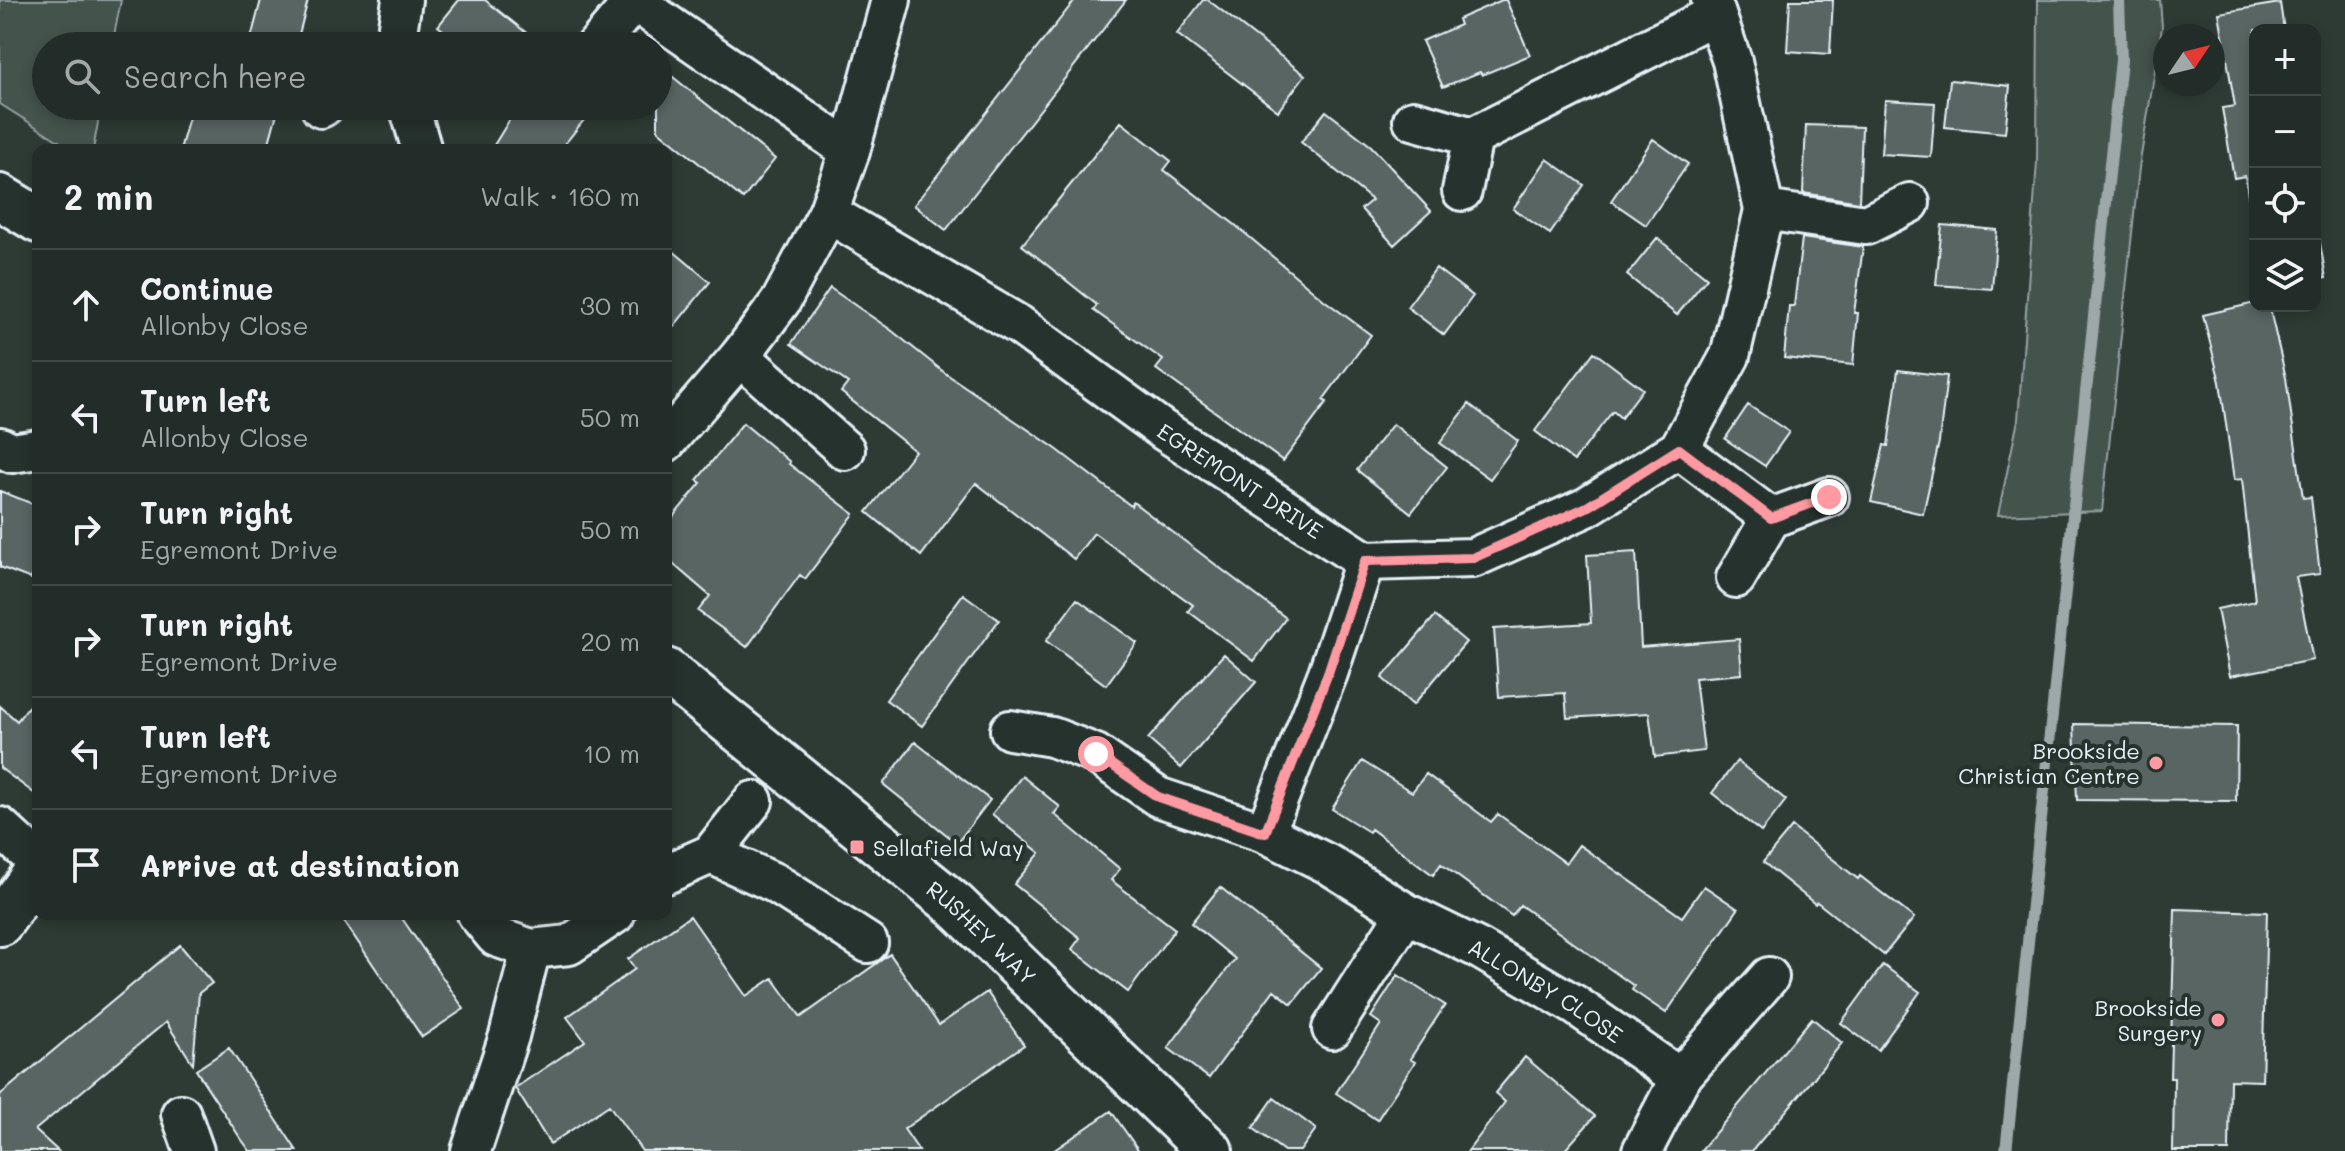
<!DOCTYPE html>
<meta charset="utf-8">
<style>
body{margin:0;font-family:Mali,sans-serif;background:#2a3430;color:#f1f3f6}
.controls{position:absolute;right:24px;top:24px;display:grid;overflow:hidden;border-radius:16px;box-shadow:0 4px 12px #0003}
.controls button{width:72px;height:72px;display:grid;place-items:center;padding:0;border:0;border-bottom:2px solid #3f4845;background:#222c28;color:#f1f3f6;font:40px sans-serif}
.compass{position:absolute;left:2153px;top:24px;width:72px;height:72px;border-radius:50%;background:#222c28;box-shadow:0 4px 12px #0003;rotate:55deg}
.stop{position:absolute;width:24px;height:24px;margin:-18px;border:6px solid #ff9aa2;border-radius:50%;background:#fff}
.stop.end{background:#ff9aa2;border-color:#fff;box-shadow:0 2px 8px #0008}
.list{margin:0;padding:0;list-style:none}
h2{display:flex;justify-content:space-between;align-items:center;height:104px;margin:0;padding:0 32px;font-size:34px}
h2 small{font-size:26px;font-weight:400;color:#a2a7a8}
.list li{display:grid;grid-template-columns:52px 1fr auto;gap:24px;align-items:center;box-sizing:border-box;height:112px;padding:0 32px;border-top:2px solid #3f4845}
.list b{display:block;font-size:30px;white-space:nowrap}
.list p{margin:0;font-size:26px;white-space:nowrap;color:#a2a7a8}
.list em{font-size:26px;font-style:normal;color:#a2a7a8}
.icon{flex:none;width:44px;height:44px;fill:none;stroke:currentColor;stroke-width:2;stroke-linecap:round;stroke-linejoin:round}
.map{position:relative;flex:none;width:2345px;height:1151px;overflow:hidden}
.search{position:absolute;background:#222c28;box-shadow:0 4px 12px #0003;left:32px;top:32px;width:640px;height:88px;display:flex;align-items:center;gap:20px;box-sizing:border-box;padding:0 28px;border-radius:44px;color:#a2a7a8;font-size:30px}
.panel{position:absolute;background:#222c28;box-shadow:0 4px 12px #0003;left:32px;top:144px;width:640px;height:776px;border-radius:16px}
.map>svg:first-child{display:block}
.green{fill:#45524e;stroke:#96a2a3;stroke-width:2}
.lines{fill:none;stroke-linecap:round;stroke-linejoin:round}
.stream{stroke:#9da8a9;stroke-width:12}
.building{fill:#596563;stroke:#e8f1f8;stroke-width:2}
.minor-casing{stroke:#e8f1f8;stroke-width:44}
.tertiary-casing{stroke:#e8f1f8;stroke-width:50}
.minor{stroke:#26332d;stroke-width:38}
.tertiary{stroke:#26332d;stroke-width:44}
.route{stroke:#ff9aa2;stroke-width:10}
.poi-dot{fill:#ff9aa2;stroke:#26332d;stroke-width:3}
.labels{text-anchor:middle;dominant-baseline:central;stroke-width:8;stroke-linejoin:round;paint-order:stroke}
.street-label{font-size:22px;fill:#e8f1f8;stroke:#26332d}
.poi-label{font-size:22px;fill:#e8f1f8;stroke:#26332d;text-anchor:end}
</style>
<div class="map">
<svg width="2345" height="1151" viewBox="0 0 2345 1151">
<rect width="100%" height="100%" fill="#2e3b35"/>
<filter id="ink" filterUnits="userSpaceOnUse"><feTurbulence type="fractalNoise" baseFrequency=".0125" numOctaves="2"/><feDisplacementMap in="SourceGraphic" scale="16" xChannelSelector="R" yChannelSelector="G"/><feConvolveMatrix kernelMatrix="1 2 1 2 8 2 1 2 1" color-interpolation-filters="sRGB"/></filter>
<g filter="url(#ink)">
<!-- green -->
<path class="green" d="M 0,0 L 121,0 L 112,46 L 46,46 L 46,106 L 101,106 L 93,150 L 73,150 L 0,104 Z
M 2038,0 L 2160,0 L 2162,27 L 2139,168 L 2102,511 L 1998,515 L 2018,420 L 2037,162 Z"/>
<g class="lines">
<!-- stream -->
<path class="stream" d="M 2006,1151 L 2121,60 L 2119,0"/>
</g>
<!-- building -->
<path class="building" d="M 261,0 L 308,0 L 296,46 L 249,46 Z
M 459,0 L 485,0 L 543,46 L 463,46 L 438,26 Z
M 1075,0 L 1126,0 L 946,230 L 914,205 Z
M 1203,0 L 1208,0 L 1305,75 L 1278,111 L 1177,34 Z
M 1502,0 L 1506,0 L 1530,55 L 1482,75 L 1480,72 L 1443,87 L 1422,41 L 1460,25 L 1458,19 Z
M 1790,0 L 1833,0 L 1830,54 L 1787,51 Z
M 2280,3 L 2284,30 L 2255,30 L 2255,237 L 2245,176 L 2234,178 L 2222,108 L 2235,106 L 2219,13 Z
M 658,65 L 775,159 L 743,199 L 658,130 Z
M 1950,80 L 2010,86 L 2005,133 L 1945,127 Z
M 1885,100 L 1935,103 L 1931,157 L 1881,154 Z
M 192,106 L 279,106 L 267,150 L 180,150 Z
M 518,106 L 595,106 L 560,150 L 491,150 Z
M 1326,111 L 1371,146 L 1431,211 L 1394,245 L 1361,209 L 1372,200 L 1301,142 Z
M 1121,122 L 1171,161 L 1164,170 L 1234,224 L 1324,300 L 1371,335 L 1323,400 L 1327,402 L 1283,461 L 1156,369 L 1163,360 L 1093,310 L 1097,305 L 1022,245 Z
M 1806,125 L 1862,127 L 1859,202 L 1803,193 Z
M 1653,139 L 1688,164 L 1646,225 L 1611,201 Z
M 1547,159 L 1584,185 L 1550,234 L 1513,209 Z
M 2315,214 L 2326,278 L 2315,279 Z
M 1942,225 L 1997,230 L 1992,289 L 1936,285 Z
M 1657,238 L 1707,278 L 1677,315 L 1627,275 Z
M 1802,238 L 1863,247 L 1854,313 L 1858,313 L 1853,365 L 1784,358 L 1789,306 L 1794,306 Z
M 666,245 L 710,282 L 666,336 Z
M 1436,268 L 1473,296 L 1444,335 L 1407,307 Z
M 830,288 L 891,330 L 945,373 L 1055,448 L 1131,506 L 1133,502 L 1286,618 L 1254,661 L 1188,611 L 1193,605 L 1094,533 L 1074,559 L 976,483 L 921,556 L 867,512 L 915,451 L 841,392 L 848,383 L 791,344 Z
M 2255,303 L 2255,306 L 2269,306 L 2286,378 L 2303,498 L 2311,497 L 2320,574 L 2296,577 L 2313,660 L 2230,676 L 2217,609 L 2255,601 L 2242,479 L 2234,480 L 2220,382 L 2203,315 Z
M 1594,352 L 1643,389 L 1621,418 L 1613,411 L 1574,461 L 1535,431 Z
M 1898,370 L 1947,376 L 1939,442 L 1923,514 L 1871,502 L 1884,445 L 1888,446 Z
M 1469,404 L 1518,441 L 1490,479 L 1440,443 Z
M 1748,405 L 1789,432 L 1765,466 L 1725,439 Z
M 743,423 L 790,462 L 789,464 L 854,514 L 805,579 L 800,575 L 747,647 L 698,611 L 710,596 L 666,558 L 666,525 L 701,483 L 697,480 Z
M 1393,424 L 1447,467 L 1411,513 L 1357,470 Z
M 0,491 L 38,506 L 38,561 L 31,579 L 0,567 Z
M 1636,552 L 1641,647 L 1739,639 L 1742,674 L 1695,678 L 1704,751 L 1655,757 L 1649,713 L 1567,718 L 1565,693 L 1499,697 L 1494,629 L 1591,623 L 1587,555 Z
M 963,594 L 999,620 L 922,726 L 886,700 Z
M 1077,599 L 1137,643 L 1106,685 L 1046,641 Z
M 1435,616 L 1466,642 L 1413,705 L 1382,678 Z
M 1224,654 L 1256,682 L 1181,768 L 1148,739 Z
M 38,694 L 38,796 L 0,768 L 0,706 L 17,721 Z
M 2074,724 L 2237,726 L 2236,801 L 2077,800 Z
M 915,742 L 990,800 L 957,843 L 883,784 Z
M 1362,761 L 1412,792 L 1426,774 L 1491,822 L 1498,814 L 1566,863 L 1579,845 L 1682,917 L 1704,886 L 1738,909 L 1666,1013 L 1632,990 L 1634,986 L 1520,905 L 1512,916 L 1441,864 L 1433,875 L 1371,829 L 1369,832 L 1332,809 Z
M 1737,761 L 1786,800 L 1761,832 L 1712,793 Z
M 1022,776 L 1060,807 L 1054,814 L 1120,869 L 1111,880 L 1175,929 L 1128,992 L 1072,949 L 1080,938 L 1014,884 L 1040,853 L 992,814 Z
M 1792,827 L 1858,879 L 1860,876 L 1914,918 L 1884,955 L 1817,902 L 1815,904 L 1763,862 Z
M 1220,887 L 1321,968 L 1292,1004 L 1274,990 L 1209,1078 L 1168,1048 L 1235,959 L 1191,923 Z
M 2175,909 L 2267,912 L 2262,1081 L 2230,1080 L 2229,1151 L 2173,1151 L 2174,1078 L 2170,1078 Z
M 339,914 L 399,914 L 464,1009 L 422,1037 Z
M 690,916 L 746,996 L 773,978 L 801,1017 L 890,954 L 939,1025 L 987,992 L 1024,1045 L 904,1129 L 919,1151 L 642,1151 L 609,1105 L 550,1144 L 515,1088 L 585,1041 L 567,1017 L 635,969 L 628,959 Z
M 180,945 L 212,983 L 199,993 L 193,1064 L 166,1022 L 35,1130 L 58,1151 L 0,1151 L 0,1095 Z
M 1883,965 L 1920,992 L 1878,1050 L 1841,1023 Z
M 1398,975 L 1445,1005 L 1410,1059 L 1415,1062 L 1377,1120 L 1336,1093 L 1381,1024 L 1371,1017 Z
M 1812,1018 L 1842,1043 L 1813,1079 L 1752,1151 L 1700,1151 Z
M 229,1048 L 251,1081 L 297,1151 L 250,1151 L 239,1136 L 196,1070 Z
M 1525,1057 L 1595,1116 L 1564,1151 L 1468,1151 L 1505,1102 L 1495,1093 Z
M 1274,1098 L 1316,1129 L 1300,1151 L 1284,1151 L 1253,1128 Z
M 1111,1111 L 1139,1151 L 1053,1151 Z"/>
<g class="lines">
<!-- minor casing -->
<g class="minor-casing">
<g id="minor">
<path d="M 395,46 L 402,0"/>
<path d="M 596,46 L 634,1 L 850,151"/>
<path d="M 409,106 L 421,147"/>
<path d="M 321,108 L 324,106"/>
<path d="M 1413,120 L 1473,137 L 1714,15"/>
<path d="M 1462,191 L 1473,137"/>
<path d="M 1764,210 L 1866,225 L 1910,203"/>
<path id="s1" d="M 828,213 L 1019,325 L 1163,430 L 1365,561 L 1473,558 L 1587,507 L 1679,449 L 1730,356 L 1764,210 L 1732,61 L 1711,0"/>
<path d="M 740,356 L 845,450"/>
<path d="M 666,442 L 740,356 L 781,301 L 828,213 L 850,151 L 891,0"/>
<path d="M 0,447 L 12,453 L 38,449"/>
<path d="M 1679,449 L 1771,518 L 1829,497"/>
<path id="s2" d="M 1365,561 L 1328,673 L 1265,833 L 1328,864 L 1406,913 L 1478,948 L 1575,1005 L 1680,1078 L 1769,977"/>
<path d="M 1736,578 L 1771,518"/>
<path d="M 1010,730 L 1052,737 L 1096,754 L 1158,797 L 1265,833"/>
<path d="M 0,827 L 38,862"/>
<path d="M 711,854 L 775,883 L 868,943"/>
<path d="M 666,874 L 711,854 L 753,801"/>
<path d="M 477,914 L 496,937 L 531,949 L 569,945 L 615,914"/>
<path d="M 1332,1029 L 1406,913"/>
<path d="M 181,1114 L 194,1151"/>
<path d="M 471,1151 L 509,1036 L 531,949"/>
<path d="M 1642,1151 L 1680,1078"/>
</g>
</g>
<!-- tertiary casing -->
<g class="tertiary-casing">
<g id="tertiary">
<path d="M 0,197 L 38,220"/>
<path id="s3" d="M 666,671 L 955,905 L 1210,1151"/>
<path d="M 0,923 L 38,870"/>
</g>
</g>
<!-- minor -->
<use href="#minor" class="minor"/>
<!-- tertiary -->
<use href="#tertiary" class="tertiary"/>
</g>
</g>
<g class="lines" filter="url(#ink)">
<!-- route -->
<path class="route" d="M 1096,754 L 1158,797 L 1265,833 L 1328,673 L 1365,561 L 1473,558 L 1587,507 L 1679,449 L 1771,518 L 1829,497"/>
</g>
<!-- markers -->
<g class="poi-dot">
<circle cx="2156" cy="763" r="8"/>
<rect x="849" y="839" width="16" height="16" rx="4"/>
<circle cx="2218" cy="1020" r="8"/>
</g>
<g class="labels">
<!-- street labels -->
<g class="street-label">
<text stroke="none"><textPath href="#s1" startOffset="492">EGREMONT DRIVE</textPath></text>
<text stroke="none"><textPath href="#s3" startOffset="410">RUSHEY WAY</textPath></text>
<text stroke="none"><textPath href="#s2" startOffset="612">ALLONBY CLOSE</textPath></text>
</g>
<!-- poi labels -->
<g class="poi-label">
<text x="2140" y="750">Brookside<tspan x="2140" dy="25">Christian Centre</tspan></text>
<text x="873" y="847" text-anchor="start">Sellafield Way</text>
<text x="2202" y="1007">Brookside<tspan x="2202" dy="25">Surgery</tspan></text>
</g>
</g>
</svg>
<div class="controls">
<button>+</button>
<button>−</button>
<button><svg class="icon" aria-label="locate" viewBox="0 0 24 24"><circle cx="12" cy="12" r="6"/><path d="M12 2v4M12 18v4M2 12h4M18 12h4"/></svg></button>
<button><svg class="icon" aria-label="layers" viewBox="0 0 24 24"><path d="M12 4l9 5-9 5-9-5zM3 14l9 5 9-5"/></svg></button>
</div>
<svg class="compass" viewBox="-18 -18 36 36"><path d="M0-13l5 13h-10z" fill="#e53935"/><path d="M0 13l5-13h-10z" fill="#a2a7a8"/></svg>
<div class="stop" style="left:1096px;top:754px"></div>
<div class="stop end" style="left:1829px;top:497px"></div>
<div class="search"><svg class="icon" aria-label="search" viewBox="0 0 24 24"><circle cx="10" cy="10" r="6"/><path d="M15 15l6 6"/></svg>Search here</div>
<section class="panel">
<h2>2 min<small>Walk · 160 m</small></h2>
<ul class="list">
<li><svg class="icon" aria-label="ahead" viewBox="0 0 24 24"><path d="M12 20V5M6 11l6-6 6 6"/></svg><div><b>Continue</b><p>Allonby Close</p></div><em>30 m</em></li>
<li><svg class="icon" aria-label="left" viewBox="0 0 24 24"><path d="M17 20v-9H6M10 6l-5 5 5 5"/></svg><div><b>Turn left</b><p>Allonby Close</p></div><em>50 m</em></li>
<li><svg class="icon" aria-label="right" viewBox="0 0 24 24"><path d="M7 20v-9h11M14 6l5 5-5 5"/></svg><div><b>Turn right</b><p>Egremont Drive</p></div><em>50 m</em></li>
<li><svg class="icon" aria-label="right" viewBox="0 0 24 24"><path d="M7 20v-9h11M14 6l5 5-5 5"/></svg><div><b>Turn right</b><p>Egremont Drive</p></div><em>20 m</em></li>
<li><svg class="icon" aria-label="left" viewBox="0 0 24 24"><path d="M17 20v-9H6M10 6l-5 5 5 5"/></svg><div><b>Turn left</b><p>Egremont Drive</p></div><em>10 m</em></li>
<li><svg class="icon" aria-label="arrive" viewBox="0 0 24 24"><path d="M6 21V4h12l-3 4 3 4H6"/></svg><div><b>Arrive at destination</b></div></li>
</ul>
</section>
</div>
